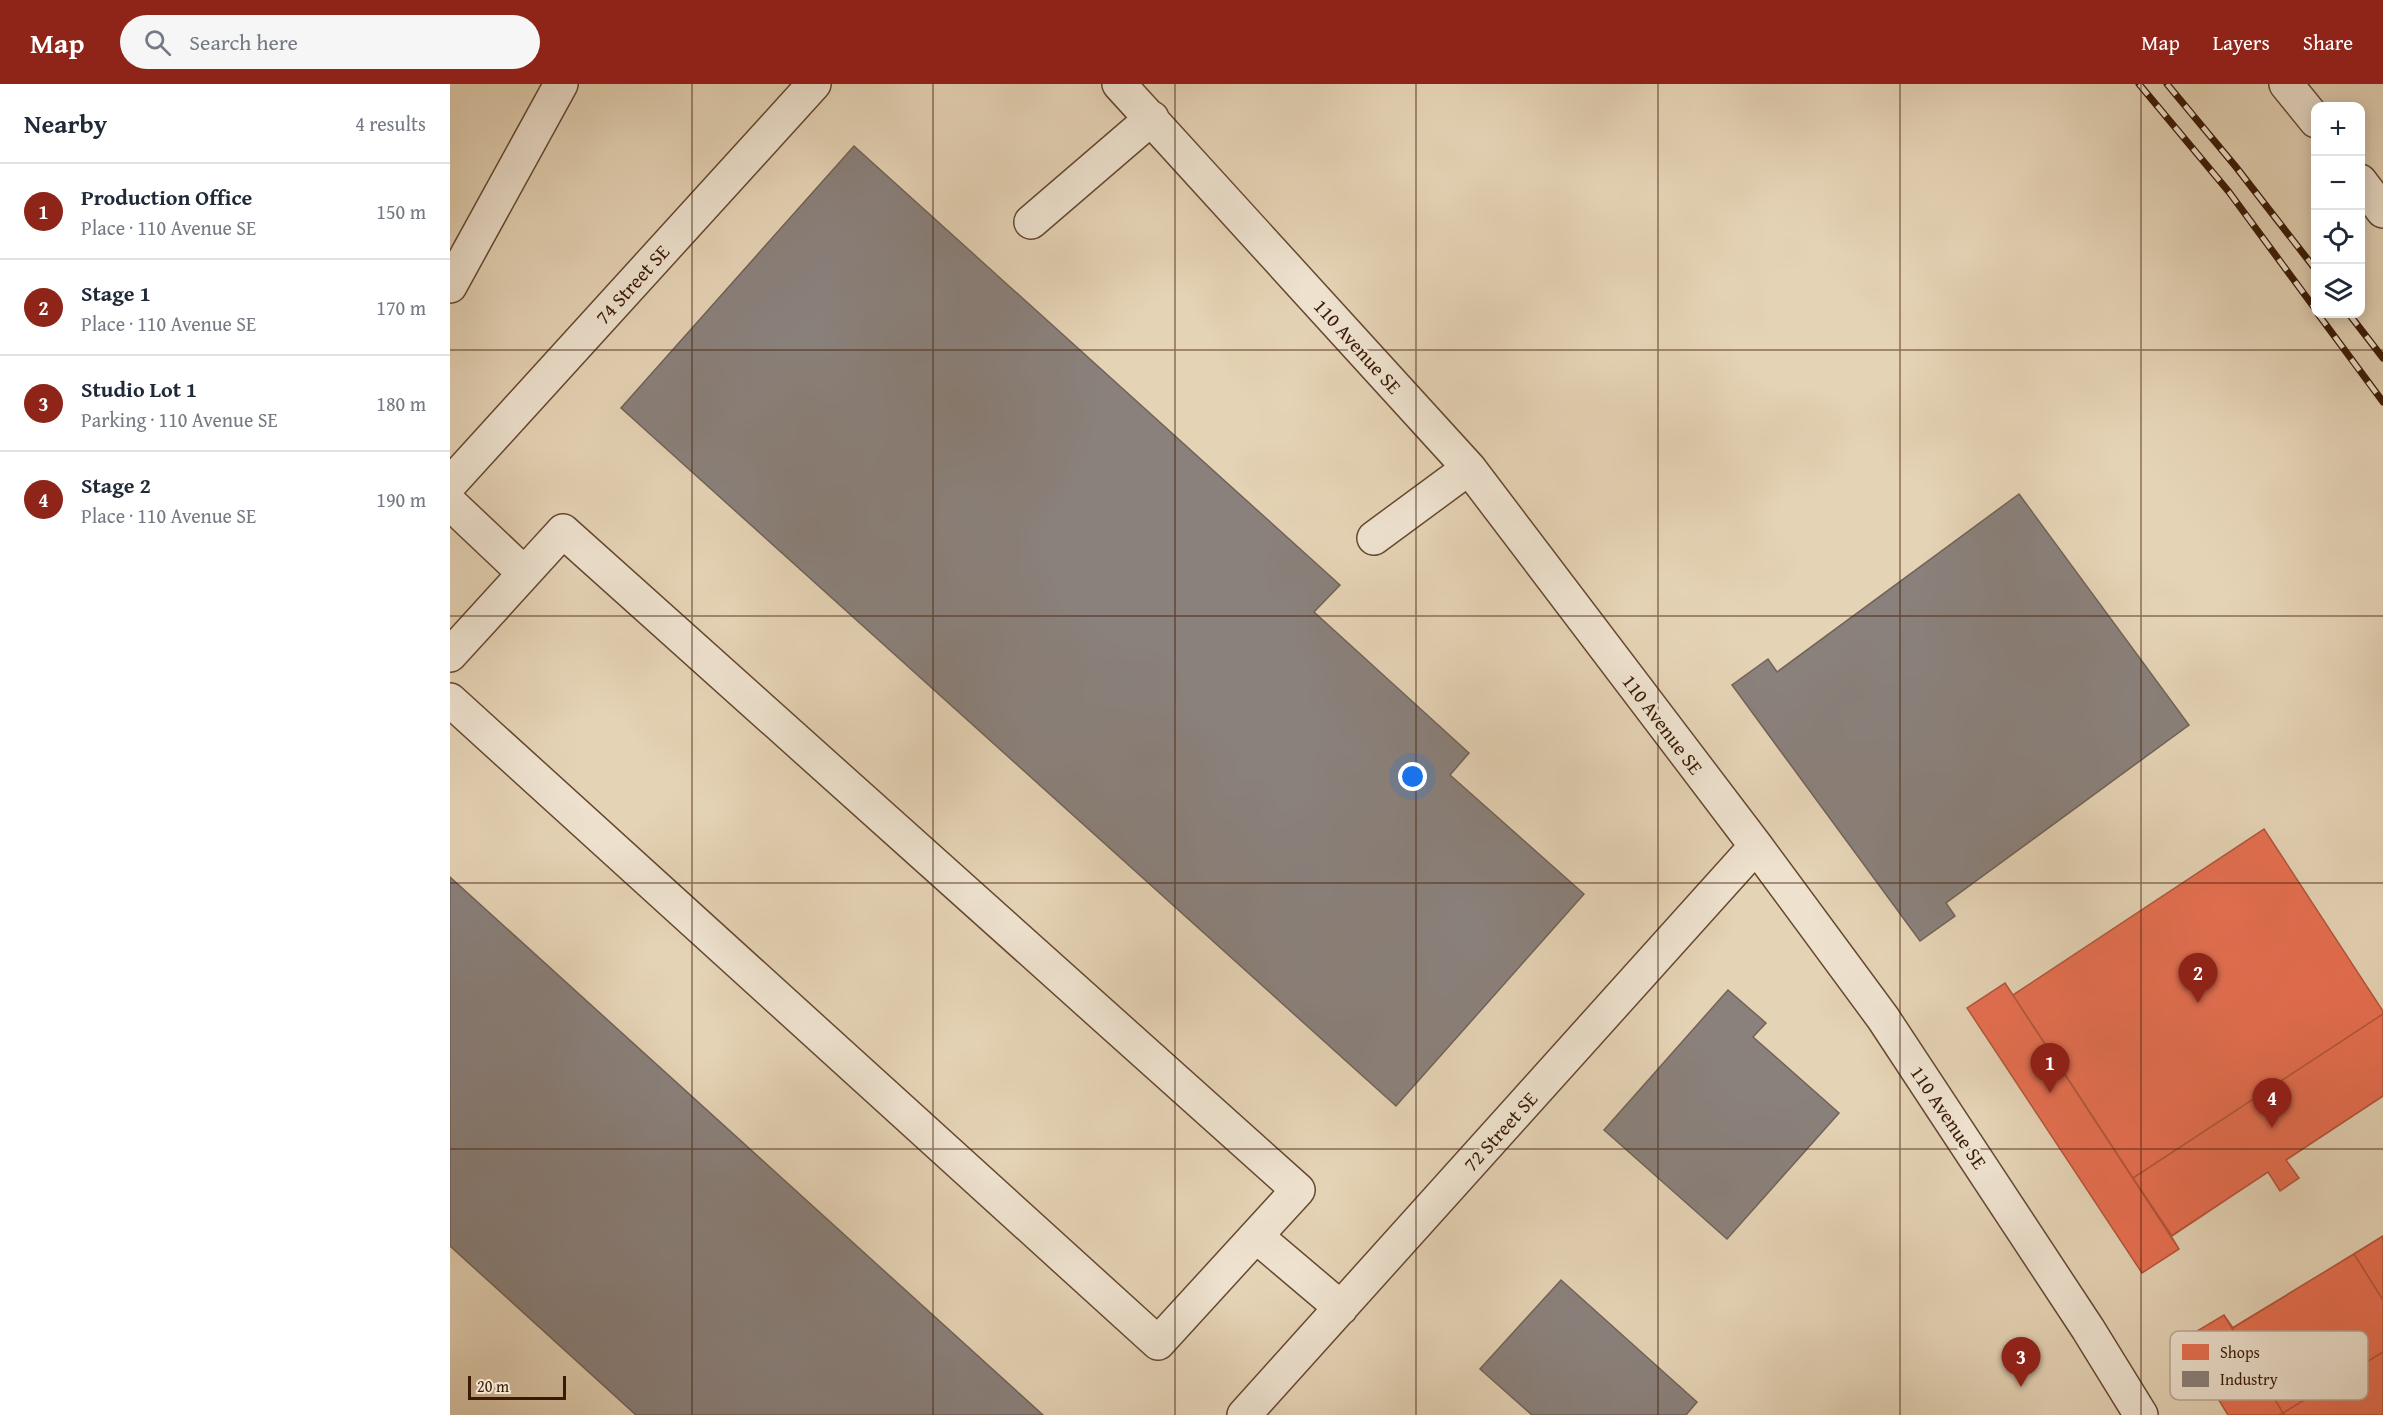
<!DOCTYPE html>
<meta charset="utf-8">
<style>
body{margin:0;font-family:"Gentium Book Plus",serif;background:#f6f6f7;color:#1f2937}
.controls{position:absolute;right:18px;top:18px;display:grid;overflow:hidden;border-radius:12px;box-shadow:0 3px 15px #0003}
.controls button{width:54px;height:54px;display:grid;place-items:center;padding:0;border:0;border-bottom:2px solid #e0e1e3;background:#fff;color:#1f2937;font:30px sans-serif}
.scale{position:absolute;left:18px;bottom:15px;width:98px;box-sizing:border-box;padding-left:6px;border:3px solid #3b1a05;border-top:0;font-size:16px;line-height:21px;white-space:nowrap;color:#3b1a05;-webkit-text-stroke:4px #eee2cf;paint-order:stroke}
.you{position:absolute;left:963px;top:693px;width:21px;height:21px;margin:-15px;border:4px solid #fff;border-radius:50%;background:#1a73e8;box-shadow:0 0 0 9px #1a73e833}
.badge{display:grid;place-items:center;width:39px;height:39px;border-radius:50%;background:#8f2418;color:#fff;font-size:20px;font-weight:700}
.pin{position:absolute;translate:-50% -50px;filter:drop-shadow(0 2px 3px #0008)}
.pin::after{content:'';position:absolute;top:32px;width:21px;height:18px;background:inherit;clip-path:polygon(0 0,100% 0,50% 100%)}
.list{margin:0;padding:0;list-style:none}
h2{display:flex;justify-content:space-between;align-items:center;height:78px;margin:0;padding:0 24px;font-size:26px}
h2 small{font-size:20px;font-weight:400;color:#747a83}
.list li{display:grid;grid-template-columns:39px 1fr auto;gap:18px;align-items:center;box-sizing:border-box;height:96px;padding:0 24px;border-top:2px solid #e0e1e3}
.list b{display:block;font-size:22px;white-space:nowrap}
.list p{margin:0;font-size:20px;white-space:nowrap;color:#747a83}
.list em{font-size:20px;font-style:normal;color:#747a83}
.icon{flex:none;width:33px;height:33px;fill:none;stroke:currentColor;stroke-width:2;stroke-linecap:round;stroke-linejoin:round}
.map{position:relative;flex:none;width:1933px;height:1331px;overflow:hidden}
header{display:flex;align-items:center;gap:36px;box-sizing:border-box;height:84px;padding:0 30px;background:#8f2418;color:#fff}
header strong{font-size:28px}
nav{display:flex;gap:33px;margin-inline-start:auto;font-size:21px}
.search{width:420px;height:54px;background:#f6f6f7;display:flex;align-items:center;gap:15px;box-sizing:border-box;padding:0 21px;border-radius:33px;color:#747a83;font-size:22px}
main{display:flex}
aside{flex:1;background:#fff}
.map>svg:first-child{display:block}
.shops{fill:#e76f51;stroke:#b3563a;stroke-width:1.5}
.industry{fill:#8a817c;stroke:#726258;stroke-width:1.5}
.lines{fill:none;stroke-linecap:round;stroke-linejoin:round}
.minor-casing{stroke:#664831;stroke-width:36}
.minor{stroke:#eee2cf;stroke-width:33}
.rail-casing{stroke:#3b1a05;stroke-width:7}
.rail{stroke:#eee2cf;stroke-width:4.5;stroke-dasharray:14;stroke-linecap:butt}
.grid{fill:none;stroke:#3b1a05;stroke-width:1.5;stroke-opacity:0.55}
.labels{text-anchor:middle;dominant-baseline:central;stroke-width:6;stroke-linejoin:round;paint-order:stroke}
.street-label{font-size:20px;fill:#3b1a05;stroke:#eee2cf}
.key{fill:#eee2cf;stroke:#b8a692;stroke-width:1.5}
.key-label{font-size:16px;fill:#3b1a05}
</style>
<header>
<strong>Map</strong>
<div class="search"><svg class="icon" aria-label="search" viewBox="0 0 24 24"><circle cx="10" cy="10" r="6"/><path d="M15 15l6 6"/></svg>Search here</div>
<nav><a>Map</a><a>Layers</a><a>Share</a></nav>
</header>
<main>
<aside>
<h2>Nearby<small>4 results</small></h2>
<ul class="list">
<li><span class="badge">1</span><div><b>Production Office</b><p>Place · 110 Avenue SE</p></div><em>150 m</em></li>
<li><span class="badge">2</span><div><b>Stage 1</b><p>Place · 110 Avenue SE</p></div><em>170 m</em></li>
<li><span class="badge">3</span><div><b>Studio Lot 1</b><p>Parking · 110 Avenue SE</p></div><em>180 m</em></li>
<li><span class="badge">4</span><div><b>Stage 2</b><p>Place · 110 Avenue SE</p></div><em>190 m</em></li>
</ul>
</aside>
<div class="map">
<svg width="1933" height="1331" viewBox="0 0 1933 1331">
<rect width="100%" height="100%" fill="#e5d3b5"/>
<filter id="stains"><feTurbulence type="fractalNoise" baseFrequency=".00333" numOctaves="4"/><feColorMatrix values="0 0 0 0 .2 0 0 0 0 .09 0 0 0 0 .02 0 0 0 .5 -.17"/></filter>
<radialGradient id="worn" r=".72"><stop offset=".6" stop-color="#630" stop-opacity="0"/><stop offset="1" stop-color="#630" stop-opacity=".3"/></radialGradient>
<!-- shops -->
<path class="shops" d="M 1814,745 L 1933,927 L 1933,1012 L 1836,1076 L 1849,1094 L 1830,1107 L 1818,1088 L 1721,1152 L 1729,1165 L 1692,1189 L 1517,924 L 1555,899 L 1563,911 Z
M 1814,745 L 1933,927 L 1933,930 L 1683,1094 L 1563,911 Z
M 1555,899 L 1729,1165 L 1692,1189 L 1517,924 Z
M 1933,930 L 1933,1012 L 1836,1076 L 1849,1094 L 1830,1107 L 1818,1088 L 1722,1152 L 1683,1094 Z
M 1933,1152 L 1933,1331 L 1778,1331 L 1732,1256 L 1774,1231 L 1783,1244 Z
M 1933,1152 L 1933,1216 L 1904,1170 Z
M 1904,1170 L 1933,1216 L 1933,1268 L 1833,1329 L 1782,1244 Z
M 1774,1231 L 1833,1329 L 1829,1331 L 1778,1331 L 1732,1256 Z
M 1933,1268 L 1933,1331 L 1835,1331 L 1833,1329 Z"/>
<!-- industry -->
<path class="industry" d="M 404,62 L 890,501 L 864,528 L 1019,669 L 1000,691 L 1134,810 L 946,1022 L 171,324 Z
M 1569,410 L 1739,641 L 1496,819 L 1505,832 L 1470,857 L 1282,601 L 1318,575 L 1327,588 Z
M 0,793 L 593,1331 L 186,1331 L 0,1162 Z
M 1278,906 L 1316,939 L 1303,953 L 1389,1029 L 1277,1155 L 1154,1046 Z
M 1111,1196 L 1247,1318 L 1236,1331 L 1082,1331 L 1030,1285 Z"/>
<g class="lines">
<!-- minor casing -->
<g class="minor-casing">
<path id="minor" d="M 669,0 L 1019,384 L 1306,762 L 1433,934 L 1638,1245 L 1691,1331
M 1836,0 L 1866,37
M 1910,97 L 1933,127
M 581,138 L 702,34
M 0,202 L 111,0
M 0,400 L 364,0
M 0,419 L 74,489
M 924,454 L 1019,384
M 0,571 L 113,447 L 848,1106 L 708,1259 L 0,616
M 806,1152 L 891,1224
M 794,1331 L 1306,762"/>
</g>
<!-- minor -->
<use href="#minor" class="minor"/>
<!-- rail casing -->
<g class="rail-casing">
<path id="rail" d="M 1689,0 L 1779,108 L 1866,226
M 1717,0 L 1786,83 L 1866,186
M 1868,230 L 1933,318
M 1899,230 L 1933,274"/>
</g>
<!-- rail -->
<use href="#rail" class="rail"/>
</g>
<!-- grid -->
<path class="grid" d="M 242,0 L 242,1331M 483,0 L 483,1331M 725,0 L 725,1331M 966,0 L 966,1331M 1208,0 L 1208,1331M 1450,0 L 1450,1331M 1691,0 L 1691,1331M 0,266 L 1933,266M 0,532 L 1933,532M 0,799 L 1933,799M 0,1065 L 1933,1065"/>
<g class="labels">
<!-- street labels -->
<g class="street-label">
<text transform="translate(182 200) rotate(-48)">74 Street SE</text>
<text transform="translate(908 262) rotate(48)">110 Avenue SE</text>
<text transform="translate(1213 640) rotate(53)">110 Avenue SE</text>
<text transform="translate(1499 1033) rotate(56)">110 Avenue SE</text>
<text transform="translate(1050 1047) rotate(-48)">72 Street SE</text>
</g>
</g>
<!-- legend -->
<rect x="1720" y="1247" width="198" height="69" rx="9" class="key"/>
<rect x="1732" y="1260" width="27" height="16" fill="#e76f51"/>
<rect x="1732" y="1287" width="27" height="16" fill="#8a817c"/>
<g class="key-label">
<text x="1770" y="1274">Shops</text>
<text x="1770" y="1301">Industry</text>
</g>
<rect width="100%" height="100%" filter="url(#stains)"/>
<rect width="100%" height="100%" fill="url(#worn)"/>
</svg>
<div class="controls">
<button>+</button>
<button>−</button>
<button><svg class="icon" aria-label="locate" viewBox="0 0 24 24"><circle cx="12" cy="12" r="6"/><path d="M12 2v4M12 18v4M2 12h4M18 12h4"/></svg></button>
<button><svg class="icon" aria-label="layers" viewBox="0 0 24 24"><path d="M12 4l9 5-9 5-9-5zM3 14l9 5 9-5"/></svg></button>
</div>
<div class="scale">20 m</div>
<div class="you"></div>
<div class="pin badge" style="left:1600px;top:1009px">1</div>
<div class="pin badge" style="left:1748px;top:919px">2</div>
<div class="pin badge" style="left:1571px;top:1303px">3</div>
<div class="pin badge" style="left:1822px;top:1044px">4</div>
</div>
</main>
